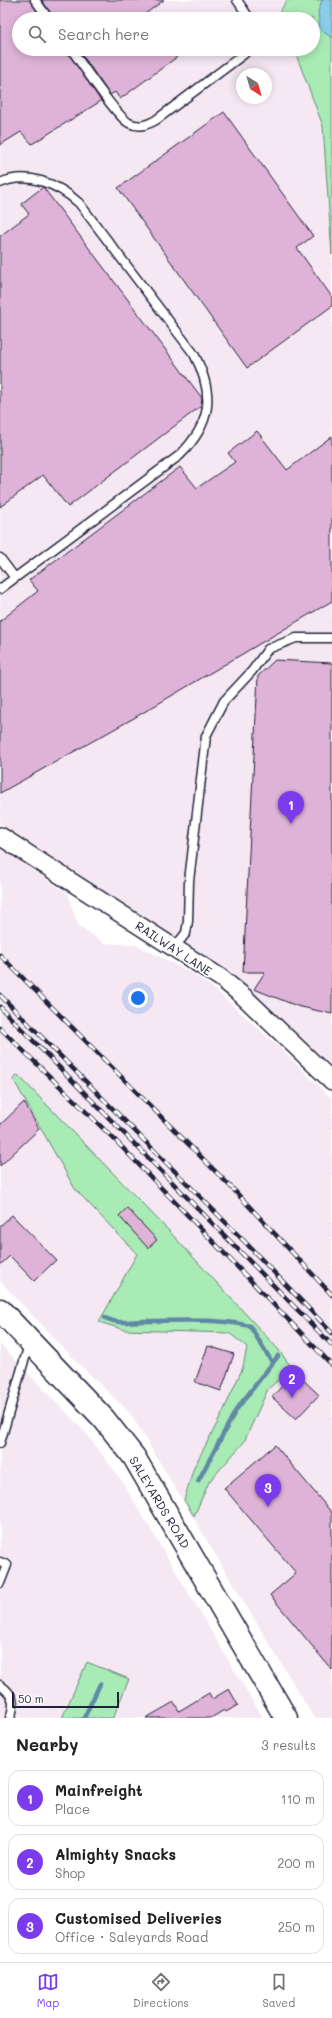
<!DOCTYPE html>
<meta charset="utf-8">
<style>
body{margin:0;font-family:Mali,sans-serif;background:#f6f6f6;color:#222}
.compass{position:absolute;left:236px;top:68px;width:36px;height:36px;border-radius:50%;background:#fff;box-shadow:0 2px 10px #0003;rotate:143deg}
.scale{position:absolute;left:12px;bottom:10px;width:107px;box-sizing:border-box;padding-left:4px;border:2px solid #22223b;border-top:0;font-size:11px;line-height:14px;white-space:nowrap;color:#22223b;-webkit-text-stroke:3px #fff;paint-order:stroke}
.you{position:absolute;left:138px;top:998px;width:14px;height:14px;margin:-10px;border:3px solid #fff;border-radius:50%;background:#1a73e8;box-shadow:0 0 0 6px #1a73e833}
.badge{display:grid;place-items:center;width:26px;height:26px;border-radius:50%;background:#7c3aed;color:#fff;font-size:13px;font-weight:700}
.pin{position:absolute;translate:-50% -33px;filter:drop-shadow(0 1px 2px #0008)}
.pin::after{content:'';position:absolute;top:21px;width:14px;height:12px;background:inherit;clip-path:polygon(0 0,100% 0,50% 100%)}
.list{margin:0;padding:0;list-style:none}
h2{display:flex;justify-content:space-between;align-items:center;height:52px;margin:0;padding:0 16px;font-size:17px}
h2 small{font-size:13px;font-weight:400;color:#767676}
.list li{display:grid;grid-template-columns:26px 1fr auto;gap:12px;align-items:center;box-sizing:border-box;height:56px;margin:0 8px 8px;padding:0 8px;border:1px solid #e0e0e0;border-radius:12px}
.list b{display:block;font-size:15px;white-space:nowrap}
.list p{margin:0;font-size:13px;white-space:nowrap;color:#767676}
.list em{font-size:13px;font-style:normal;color:#767676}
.icon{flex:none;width:22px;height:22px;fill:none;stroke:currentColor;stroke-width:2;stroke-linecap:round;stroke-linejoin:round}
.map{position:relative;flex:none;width:332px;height:1718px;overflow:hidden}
.search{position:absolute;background:#fff;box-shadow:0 2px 10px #0003;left:12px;right:12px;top:12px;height:44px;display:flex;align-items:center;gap:10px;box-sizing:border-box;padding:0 14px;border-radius:22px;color:#767676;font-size:15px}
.sheet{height:244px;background:#fff}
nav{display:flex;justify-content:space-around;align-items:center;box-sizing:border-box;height:56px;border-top:1px solid #e0e0e0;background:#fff;font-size:11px;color:#767676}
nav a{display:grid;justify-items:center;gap:2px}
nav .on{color:#7c3aed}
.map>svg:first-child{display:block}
.built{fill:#f5e8f3;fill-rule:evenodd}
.green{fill:#a9ebb5;stroke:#668678}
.water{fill:#89cdea;stroke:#6089a4}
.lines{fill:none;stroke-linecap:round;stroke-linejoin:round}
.stream{stroke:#6089a4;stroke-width:4.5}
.building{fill:#deb3d7;stroke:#22223b}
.service-casing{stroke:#22223b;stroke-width:11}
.minor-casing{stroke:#22223b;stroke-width:20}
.secondary-casing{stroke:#22223b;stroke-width:25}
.service{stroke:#fff;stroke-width:8}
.minor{stroke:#fff;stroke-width:17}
.secondary{stroke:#fff;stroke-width:22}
.rail-casing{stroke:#22223b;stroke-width:4.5}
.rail{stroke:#fff;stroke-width:3;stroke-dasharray:9;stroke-linecap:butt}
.labels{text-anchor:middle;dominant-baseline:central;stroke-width:3.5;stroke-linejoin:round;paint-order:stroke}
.street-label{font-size:12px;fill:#22223b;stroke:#fff}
</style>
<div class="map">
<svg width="332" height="1718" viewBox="0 0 332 1718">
<rect width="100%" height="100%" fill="#fff"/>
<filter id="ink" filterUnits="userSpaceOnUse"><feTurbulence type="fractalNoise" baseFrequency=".025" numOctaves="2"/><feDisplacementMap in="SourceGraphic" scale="8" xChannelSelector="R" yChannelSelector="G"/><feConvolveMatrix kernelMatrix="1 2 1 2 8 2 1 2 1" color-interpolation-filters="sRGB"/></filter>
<g filter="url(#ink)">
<!-- built -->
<path class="built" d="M 0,0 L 287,0 L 280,11 L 283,19 L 19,19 L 19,49 L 294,49 L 323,126 L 332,255 L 332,1064 L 323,1058 L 301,1039 L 230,971 L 0,824 ZM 242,74 L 266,74 L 266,98 L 242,98 Z
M 0,847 L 68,894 L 78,925 L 104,943 L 137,945 L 193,974 L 212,987 L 277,1045 L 332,1099 L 332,1718 L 314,1718 L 130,1413 L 76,1361 L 0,1281 Z
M 0,1344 L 86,1433 L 120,1478 L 263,1718 L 0,1718 Z"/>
<!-- green -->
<path class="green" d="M 287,0 L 332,0 L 332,255 L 323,126 L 294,49 L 313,49 L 313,19 L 283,19 L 280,11 Z
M 18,1075 L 169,1231 L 278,1349 L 292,1368 L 268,1389 L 244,1442 L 209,1482 L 194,1516 L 184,1500 L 194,1467 L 222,1414 L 243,1367 L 247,1347 L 229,1333 L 125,1330 L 99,1322 L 137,1254 L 75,1189 L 13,1079 Z
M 87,1662 L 129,1679 L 113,1718 L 62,1718 Z"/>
<!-- water -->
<path class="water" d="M 322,0 L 332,0 L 332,38 L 320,29 L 318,12 Z"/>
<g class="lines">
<!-- stream -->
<path class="stream" d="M 105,1318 C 121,1325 126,1321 143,1321 C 179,1321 215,1318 250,1326 L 272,1362
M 198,1481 L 236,1410 L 278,1356
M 84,1718 L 100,1684"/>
</g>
<!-- building -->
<path class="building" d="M 0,0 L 30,0 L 42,19 L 19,19 L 19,49 L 66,49 L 101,101 L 32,144 L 21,132 L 0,145 Z
M 42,0 L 164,0 L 145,14 L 148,19 L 54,19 Z
M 78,49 L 171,49 L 177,57 L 120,99 L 115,92 L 110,95 Z
M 224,112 L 313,236 L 297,248 L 332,297 L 332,306 L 247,368 L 118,188 Z
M 43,187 L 202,398 L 201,406 L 68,507 L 43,475 L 0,507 L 0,236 L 29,214 L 21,204 Z
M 257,431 L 287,470 L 332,436 L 332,601 L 134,718 L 0,793 L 0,621 L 38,591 L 29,580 L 180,467 L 197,488 L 235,462 L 228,453 Z
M 275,660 L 332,663 L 332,1014 L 297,1006 L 254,989 L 265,972 L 243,972 L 258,676 Z
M 24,1102 L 39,1129 L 0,1166 L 0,1125 Z
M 127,1208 L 157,1240 L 148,1248 L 119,1216 Z
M 12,1215 L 56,1260 L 34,1281 L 10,1256 L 0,1265 L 0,1226 Z
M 208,1346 L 234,1354 L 221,1391 L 195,1382 Z
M 295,1372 L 319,1395 L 296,1419 L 272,1397 Z
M 275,1445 L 332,1513 L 332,1670 L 270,1595 L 296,1573 L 224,1488 Z
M 229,1689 L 238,1705 L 226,1712 L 224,1710 L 211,1718 L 146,1718 L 174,1702 L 179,1711 L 209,1693 L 212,1699 Z"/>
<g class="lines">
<!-- service casing -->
<g class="service-casing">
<path id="service" d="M 35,0 L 49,19
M 237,0 L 250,19
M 71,49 C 82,64 116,116 129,123 C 139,128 147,125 156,120 L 244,54 L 248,49
M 0,183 C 28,171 58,184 79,203 L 194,354 C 215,394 212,423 180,455 L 0,589
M 0,558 L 15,578
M 174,948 L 186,933 L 188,921 L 189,881 L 206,736 L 224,701 L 252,671 L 268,649 L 296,638 L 332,638
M 0,1443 L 29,1344
M 0,1562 L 7,1565 L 0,1583
M 0,1685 C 13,1694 16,1703 10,1718"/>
</g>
<!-- minor casing -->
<g class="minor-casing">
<path id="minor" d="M 0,836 L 221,978 L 243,996 L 332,1081"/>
</g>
<!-- secondary casing -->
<g class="secondary-casing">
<path id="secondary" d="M 0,1310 L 104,1419 L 134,1457 L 286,1718"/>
</g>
<!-- service -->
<use href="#service" class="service"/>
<!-- minor -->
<use href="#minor" class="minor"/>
<!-- secondary -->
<use href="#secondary" class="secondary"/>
<!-- rail casing -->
<g class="rail-casing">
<path id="rail" d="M 0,955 L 232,1188 L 332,1295
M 0,995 L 245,1242 L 332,1333
M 0,1007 L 332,1345
M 0,1028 L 116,1141 L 332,1365"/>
</g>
<!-- rail -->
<use href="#rail" class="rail"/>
</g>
</g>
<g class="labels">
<!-- street labels -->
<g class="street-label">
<text transform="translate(174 948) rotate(33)">RAILWAY LANE</text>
<text transform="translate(160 1502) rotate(59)">SALEYARDS ROAD</text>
</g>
</g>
</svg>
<svg class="compass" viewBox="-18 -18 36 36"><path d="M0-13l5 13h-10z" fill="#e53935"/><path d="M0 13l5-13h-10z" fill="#767676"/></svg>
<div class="scale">50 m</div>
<div class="you"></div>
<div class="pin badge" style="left:291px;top:824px">1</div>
<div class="pin badge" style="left:292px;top:1398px">2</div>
<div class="pin badge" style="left:268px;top:1507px">3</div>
<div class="search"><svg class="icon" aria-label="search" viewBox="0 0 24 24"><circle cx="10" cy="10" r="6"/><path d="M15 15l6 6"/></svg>Search here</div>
</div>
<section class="sheet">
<h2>Nearby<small>3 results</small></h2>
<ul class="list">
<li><span class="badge">1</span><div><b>Mainfreight</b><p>Place</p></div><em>110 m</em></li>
<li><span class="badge">2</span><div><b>Almighty Snacks</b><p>Shop</p></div><em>200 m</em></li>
<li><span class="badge">3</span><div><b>Customised Deliveries</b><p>Office · Saleyards Road</p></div><em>250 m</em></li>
</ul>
</section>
<nav>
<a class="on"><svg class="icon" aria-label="map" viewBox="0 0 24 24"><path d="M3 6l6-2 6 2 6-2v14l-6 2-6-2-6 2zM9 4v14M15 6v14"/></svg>Map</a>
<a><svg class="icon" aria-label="directions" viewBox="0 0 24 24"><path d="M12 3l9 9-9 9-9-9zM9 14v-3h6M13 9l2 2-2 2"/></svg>Directions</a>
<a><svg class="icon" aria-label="saved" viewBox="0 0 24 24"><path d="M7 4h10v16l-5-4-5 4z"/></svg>Saved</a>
</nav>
